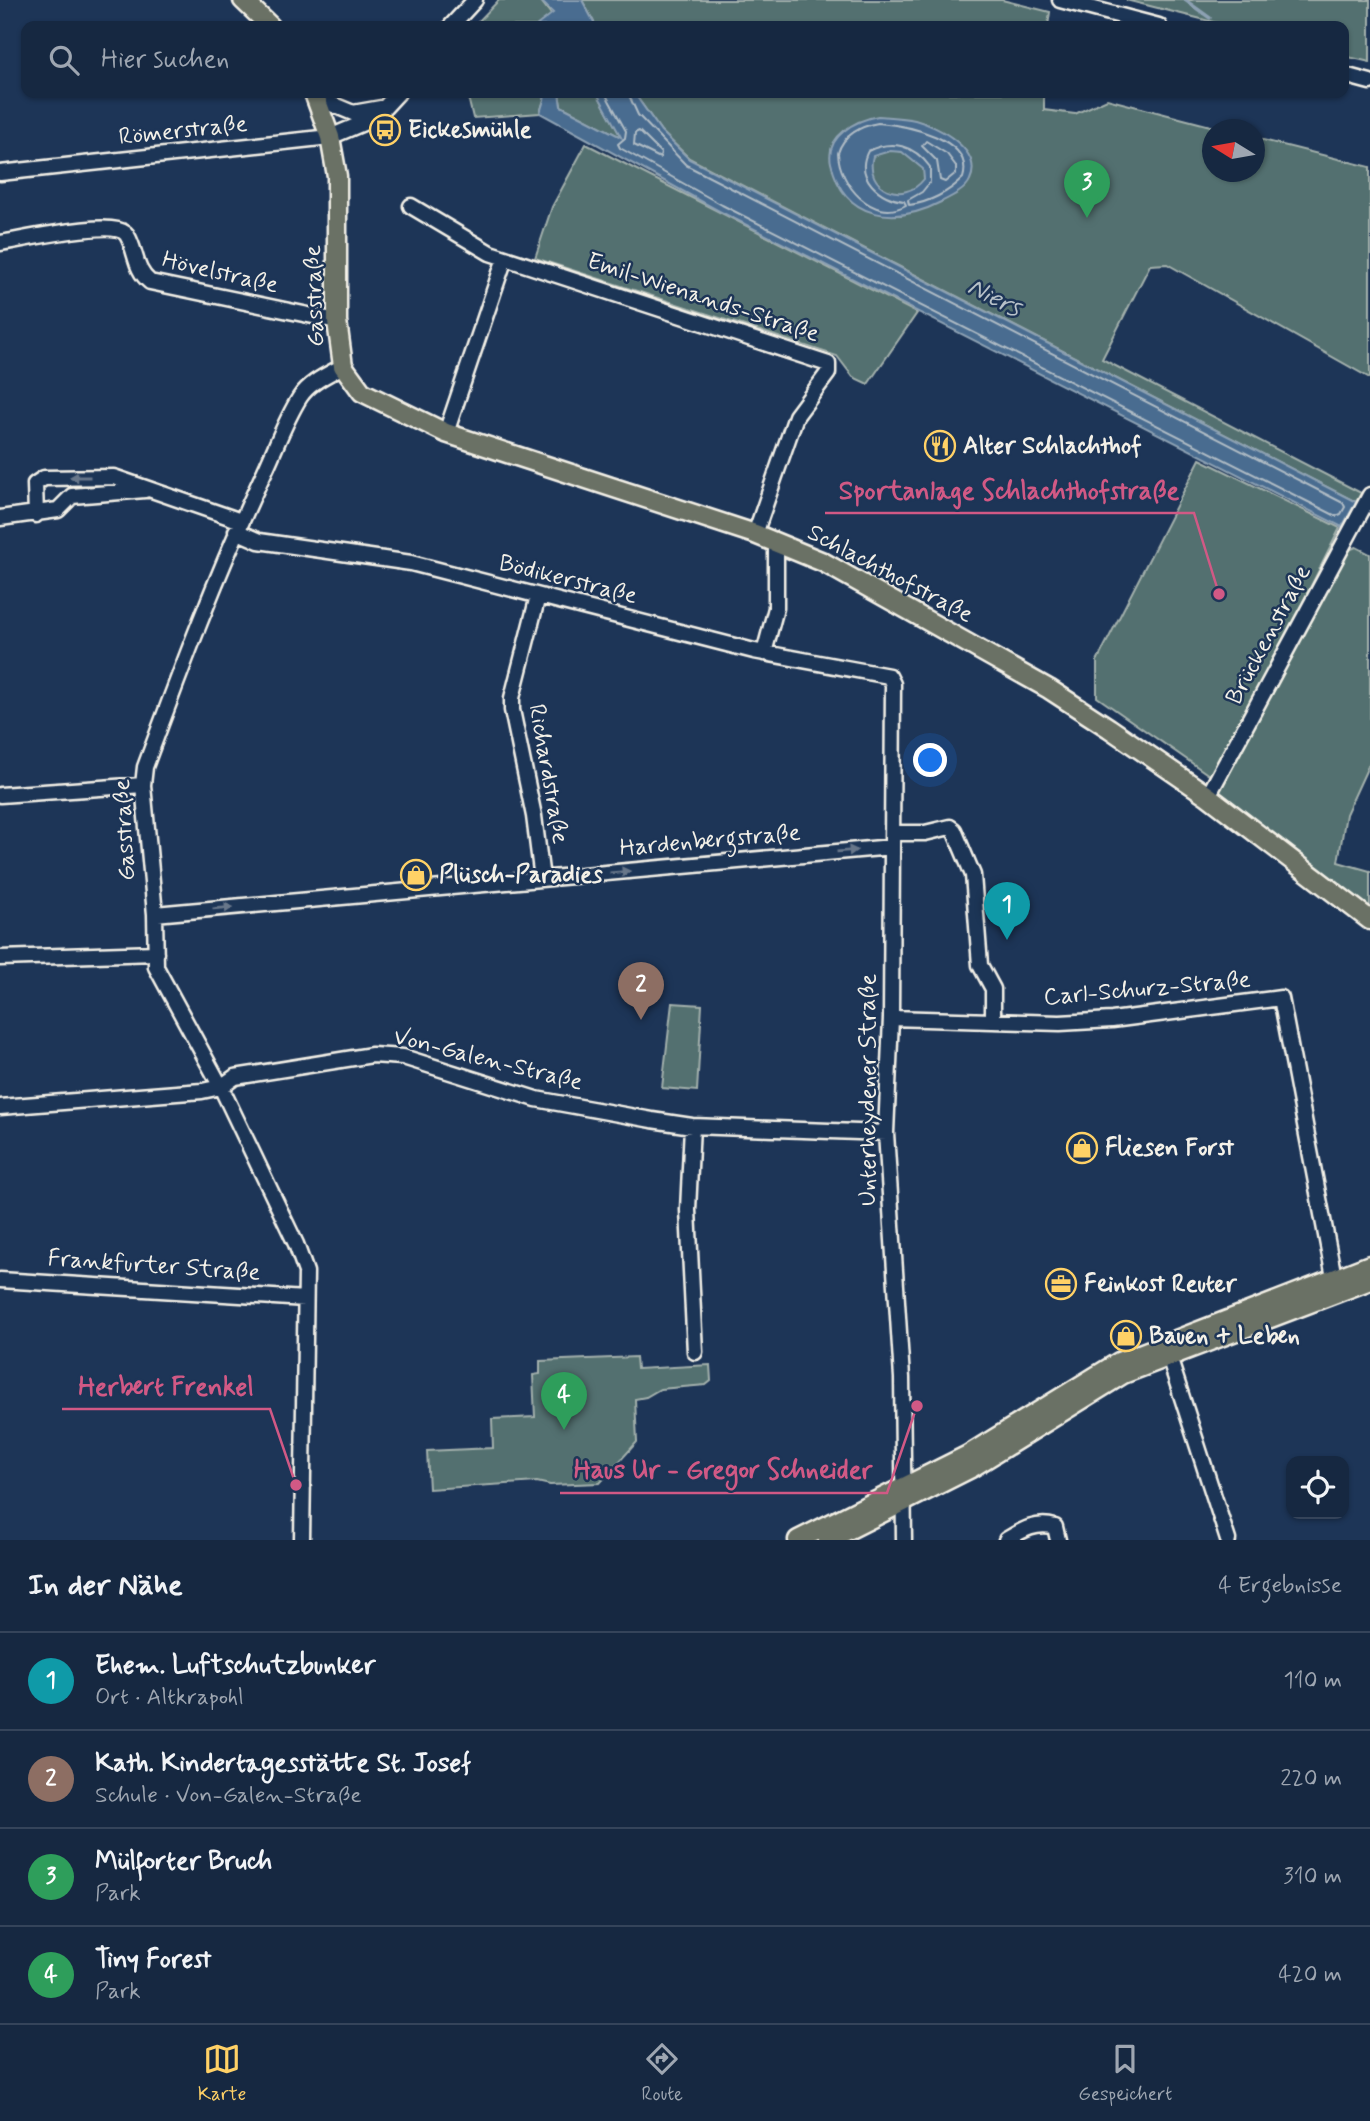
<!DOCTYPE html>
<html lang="de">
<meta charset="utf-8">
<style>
body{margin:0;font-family:Mynerve,sans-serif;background:#1f3048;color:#f1f3f6}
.controls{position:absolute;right:21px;bottom:21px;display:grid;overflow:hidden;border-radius:14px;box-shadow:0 2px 5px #0004}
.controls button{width:63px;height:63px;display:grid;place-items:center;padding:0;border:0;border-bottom:2px solid #35445a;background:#162841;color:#f1f3f6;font:35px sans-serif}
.compass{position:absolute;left:1202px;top:119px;width:63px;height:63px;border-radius:50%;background:#162841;box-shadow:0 2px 5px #0004;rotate:281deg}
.you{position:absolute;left:931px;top:761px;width:24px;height:24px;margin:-18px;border:5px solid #fff;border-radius:50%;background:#1a73e8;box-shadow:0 0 0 10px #1a73e833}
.badge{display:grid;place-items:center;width:46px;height:46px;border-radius:50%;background:#ffd166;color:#fff;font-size:23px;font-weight:700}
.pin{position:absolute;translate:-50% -58px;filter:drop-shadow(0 2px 4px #0008)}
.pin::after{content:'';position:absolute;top:37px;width:24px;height:21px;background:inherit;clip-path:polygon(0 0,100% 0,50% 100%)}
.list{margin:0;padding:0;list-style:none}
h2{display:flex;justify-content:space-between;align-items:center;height:91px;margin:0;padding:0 28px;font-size:30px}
h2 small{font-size:23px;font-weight:400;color:#9ea6b1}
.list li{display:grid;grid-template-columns:46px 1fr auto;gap:21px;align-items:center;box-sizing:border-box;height:98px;padding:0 28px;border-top:2px solid #35445a}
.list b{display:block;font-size:26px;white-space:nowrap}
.list p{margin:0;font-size:23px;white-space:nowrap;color:#9ea6b1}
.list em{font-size:23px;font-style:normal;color:#9ea6b1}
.icon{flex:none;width:38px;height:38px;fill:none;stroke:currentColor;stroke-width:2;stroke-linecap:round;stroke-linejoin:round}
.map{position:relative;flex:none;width:1370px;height:1540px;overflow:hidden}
.search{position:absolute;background:#162841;box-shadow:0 2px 5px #0004;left:21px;right:21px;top:21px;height:77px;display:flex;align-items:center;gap:18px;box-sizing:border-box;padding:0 24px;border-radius:14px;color:#9ea6b1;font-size:26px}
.sheet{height:483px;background:#162841}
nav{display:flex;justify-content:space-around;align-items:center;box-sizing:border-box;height:98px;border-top:2px solid #35445a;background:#162841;font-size:19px;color:#9ea6b1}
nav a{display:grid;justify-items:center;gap:4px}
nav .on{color:#ffd166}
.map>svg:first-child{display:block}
.green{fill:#52706f;stroke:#a3b0ac;stroke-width:2}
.water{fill:#496c90;stroke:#8da1b3;stroke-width:2;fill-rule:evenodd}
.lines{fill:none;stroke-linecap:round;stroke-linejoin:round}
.shore{stroke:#b0bcc5;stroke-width:2}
.stream{stroke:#8da1b3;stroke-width:3.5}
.minor-casing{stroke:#f4f1e8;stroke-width:19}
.major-casing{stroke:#f4f1e8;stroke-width:23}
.minor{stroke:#1d3557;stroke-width:14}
.major{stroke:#6b7165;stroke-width:18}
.oneway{fill:#68778a}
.labels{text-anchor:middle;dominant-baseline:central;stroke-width:5;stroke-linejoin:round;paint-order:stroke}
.poi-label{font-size:24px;font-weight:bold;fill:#f4f1e8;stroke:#1d3557;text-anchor:start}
.street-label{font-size:24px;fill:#f4f1e8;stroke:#1d3557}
.water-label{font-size:26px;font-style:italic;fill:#b8c2c9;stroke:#1d3557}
.leader{fill:none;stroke:#d15985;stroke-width:2.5}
.callout-dot{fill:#d15985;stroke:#1d3557;stroke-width:2.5}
.callout-label{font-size:26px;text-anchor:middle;font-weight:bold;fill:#d15985;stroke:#1d3557;stroke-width:5;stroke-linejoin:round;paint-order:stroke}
</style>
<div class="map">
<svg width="1370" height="1540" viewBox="0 0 1370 1540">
<rect width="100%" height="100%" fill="#1d3557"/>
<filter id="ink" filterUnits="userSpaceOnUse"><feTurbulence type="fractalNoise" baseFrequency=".0143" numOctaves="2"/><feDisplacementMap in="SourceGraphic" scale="14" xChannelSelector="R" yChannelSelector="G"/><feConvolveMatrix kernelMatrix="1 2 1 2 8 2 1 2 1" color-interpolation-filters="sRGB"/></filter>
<g filter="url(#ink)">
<!-- green -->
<path class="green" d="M 499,0 L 540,0 L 560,26 L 474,26 Z
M 582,0 L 1002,0 L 1050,12 L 1048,26 L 596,26 Z
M 1126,0 L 1370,0 L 1370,62 L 1344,56 L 1344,26 L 1229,26 Z
M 467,93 L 546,93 L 540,113 L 473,118 Z
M 559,93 L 597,93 L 622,138 L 561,106 Z
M 634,93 L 1044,93 L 1044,110 L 1075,114 L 1107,99 L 1222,129 L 1212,130 L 1212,172 L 1254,172 L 1255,138 L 1370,167 L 1370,378 L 1167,264 L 1150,265 L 1102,359 L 1361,493 L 1356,502 L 689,158 L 661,131 Z
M 586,144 L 917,313 L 868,384 L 853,377 L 837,356 L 535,258 L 552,207 Z
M 1200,459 L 1340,528 L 1217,774 L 1209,775 L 1097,697 L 1097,661 Z
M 1356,547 L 1370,554 L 1370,762 L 1346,814 L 1338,862 L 1370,871 L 1370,910 L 1212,799 L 1349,550 Z
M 672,1003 L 702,1005 L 697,1091 L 662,1088 Z
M 636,1357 L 637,1369 L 710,1365 L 711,1381 L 706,1385 L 660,1389 L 646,1397 L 635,1399 L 637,1442 L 600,1483 L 550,1485 L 537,1482 L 429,1489 L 427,1451 L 493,1448 L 492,1419 L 535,1417 L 533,1375 L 540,1374 L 540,1361 Z"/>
<!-- water -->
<path class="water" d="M 540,0 L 582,0 L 596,26 L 536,26 L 553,13 Z
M 546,93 L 559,93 L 561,106 L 621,137 L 597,93 L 634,93 L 661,131 L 689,159 L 1356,502 L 1342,527 L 719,211 L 540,113 Z
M 878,116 C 890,117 903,117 915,120 C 937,126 984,150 970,180 C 966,190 951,197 941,202 C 896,225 844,221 831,163 C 825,136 856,120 878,116 ZM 890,151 L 902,152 L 923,169 L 924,179 C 903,206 864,188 873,156 Z"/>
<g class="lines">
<!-- shore -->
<path class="shore" d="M 605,93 L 626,131 L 625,138 L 618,144 L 620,148 L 722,205 L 1336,516 L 1341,514 L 1345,507 L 1343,503 L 686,165 L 638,115 L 628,93
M 878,123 C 905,125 975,138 963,178 C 949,192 929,203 909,205 L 908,200 L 922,192 L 930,182 L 930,167 C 914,145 892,139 868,151 C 854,177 880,199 904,201 L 906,205 C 873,224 839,184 838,153 C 843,135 861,126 878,123 Z
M 639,131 L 661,153 L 660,158 L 634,145 L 635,133 Z
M 926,141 L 947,154 L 956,166 L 956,173 L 945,182 L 940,180 L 937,161 L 922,146 Z"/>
<!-- stream -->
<path class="stream" d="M 1185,0 L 1210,18"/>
<!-- minor casing -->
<g class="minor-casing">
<path id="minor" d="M 1060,0 L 1159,26
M 451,26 L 475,0
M 1344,75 L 1370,82
M 317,98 L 353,113 L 381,108
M 0,173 L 330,137 L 375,118 L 398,93
M 411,206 L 490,253 L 828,364 L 828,373 L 796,416 L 755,534
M 0,243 C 21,240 116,218 127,235 C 137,252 134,269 150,282 L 337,321
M 446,433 L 505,258
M 36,515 L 35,484 L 44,478 L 114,477 L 241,521
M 0,518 L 58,510 L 72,496 L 145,490
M 236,531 L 259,541 L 411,563 L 754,651 L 889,676 L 893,684 L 891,1018 L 886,1133 L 902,1378 L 904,1540
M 538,596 L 512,698 L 512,710 L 534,816 L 542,879
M 764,653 L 776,608 L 776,543
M 0,795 L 143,785
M 1208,796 L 1370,495
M 893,833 L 925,833 L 950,827 L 954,830 L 973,875 L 980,965 L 993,989 L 993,1021
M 155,914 L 892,847
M 0,958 L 156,953
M 891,1018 L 1060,1023 L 1112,1020 L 1281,998 L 1336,1288
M 0,1107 L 202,1091 L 221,1087 L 235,1077 L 372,1055 L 403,1057 L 536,1099 L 652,1120 L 692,1126 L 886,1133
M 692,1126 L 688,1210 L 695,1352
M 0,1280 L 305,1299
M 1166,1348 L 1228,1540
M 302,1540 L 306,1272 L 296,1244 L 221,1087 L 156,967 L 155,914 L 143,785 L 145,767 C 181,670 217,573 261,479 C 274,453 284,422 300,397 C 310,382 327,375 343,366
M 1006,1540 C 1021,1531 1036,1521 1055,1527 L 1058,1540"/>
</g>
<!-- major casing -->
<g class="major-casing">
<path id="major" d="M 243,0 L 270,26
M 314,93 L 330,137 L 337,176 L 337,321 L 343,366 L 362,392 L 446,433 L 755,534 L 823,562 L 1049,689 L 1109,728 L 1208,796 L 1370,920
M 798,1540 L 968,1455 L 1119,1362 L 1370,1265
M 828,1540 L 971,1468 L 1123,1374 L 1370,1280"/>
</g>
<!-- minor -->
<use href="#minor" class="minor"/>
<!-- major -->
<use href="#major" class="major"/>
</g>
<!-- one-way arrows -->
<defs><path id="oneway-solid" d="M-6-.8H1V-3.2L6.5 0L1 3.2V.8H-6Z" transform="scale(1.75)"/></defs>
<g class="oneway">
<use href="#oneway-solid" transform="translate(80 477) rotate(180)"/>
<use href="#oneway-solid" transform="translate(847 851) rotate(-5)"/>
<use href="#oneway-solid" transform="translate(620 872) rotate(-5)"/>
<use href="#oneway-solid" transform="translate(223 908) rotate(-5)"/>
</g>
</g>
<!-- icons -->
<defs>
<g id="bus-ring" transform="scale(1.575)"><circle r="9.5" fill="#1d3557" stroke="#ffd166" stroke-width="1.5"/><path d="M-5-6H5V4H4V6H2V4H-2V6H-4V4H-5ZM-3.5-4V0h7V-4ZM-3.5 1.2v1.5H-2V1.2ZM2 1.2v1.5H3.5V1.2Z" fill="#ffd166"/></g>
<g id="restaurant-ring" transform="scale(1.575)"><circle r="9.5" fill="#1d3557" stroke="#ffd166" stroke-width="1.5"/><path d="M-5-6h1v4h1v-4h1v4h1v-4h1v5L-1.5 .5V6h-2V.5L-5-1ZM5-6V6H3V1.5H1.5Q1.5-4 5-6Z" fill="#ffd166"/></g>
<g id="shop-ring" transform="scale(1.575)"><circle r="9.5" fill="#1d3557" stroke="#ffd166" stroke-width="1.5"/><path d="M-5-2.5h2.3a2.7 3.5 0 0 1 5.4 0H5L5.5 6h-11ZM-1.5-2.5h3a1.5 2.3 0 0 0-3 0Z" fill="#ffd166"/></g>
<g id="office-ring" transform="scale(1.575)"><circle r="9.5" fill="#1d3557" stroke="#ffd166" stroke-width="1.5"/><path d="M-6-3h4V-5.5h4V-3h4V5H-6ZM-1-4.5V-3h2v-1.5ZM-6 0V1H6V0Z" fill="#ffd166"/></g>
</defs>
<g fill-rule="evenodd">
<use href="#bus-ring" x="385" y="130"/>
<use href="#restaurant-ring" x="940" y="446"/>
<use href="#shop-ring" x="416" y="875"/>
<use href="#shop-ring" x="1082" y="1148"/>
<use href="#office-ring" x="1061" y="1284"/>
<use href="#shop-ring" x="1126" y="1336"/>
</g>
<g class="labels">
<!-- poi labels -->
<g class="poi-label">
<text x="408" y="130">Eickesmühle</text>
<text x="963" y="446">Alter Schlachthof</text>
<text x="439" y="875">Plüsch-Paradies</text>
<text x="1105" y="1148">Fliesen Forst</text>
<text x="1084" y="1284">Feinkost Reuter</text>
<text x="1149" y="1336">Bauen + Leben</text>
</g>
<!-- street labels -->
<g class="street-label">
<text transform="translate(183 131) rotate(-6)">Römerstraße</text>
<text transform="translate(220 273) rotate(13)">Hövelstraße</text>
<text transform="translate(315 296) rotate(-92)">Gasstraße</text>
<text transform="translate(703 298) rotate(18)">Emil-Wienands-Straße</text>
<text transform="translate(890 574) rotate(28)">Schlachthofstraße</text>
<text transform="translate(568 580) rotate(14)">Bödikerstraße</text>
<text transform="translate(1269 635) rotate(-62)">Brückenstraße</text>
<text transform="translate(548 774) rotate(80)">Richardstraße</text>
<text transform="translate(125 830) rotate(-93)">Gasstraße</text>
<text transform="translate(710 841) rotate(-5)">Hardenbergstraße</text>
<text transform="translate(1147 989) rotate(-5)">Carl-Schurz-Straße</text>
<text transform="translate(488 1060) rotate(14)">Von-Galen-Straße</text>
<text transform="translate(868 1090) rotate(-90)">Unterheydener Straße</text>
<text transform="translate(154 1266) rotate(4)">Frankfurter Straße</text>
</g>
<!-- water labels -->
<g class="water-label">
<text transform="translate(994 298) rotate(27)">Niers</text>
</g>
</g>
<!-- callouts -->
<path class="leader" d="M1219 594L1194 513H825M296 1485L270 1409H62M917 1406L887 1493H560"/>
<g class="callout-dot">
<circle cx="1219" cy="594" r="7"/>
<circle cx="296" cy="1485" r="7"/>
<circle cx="917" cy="1406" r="7"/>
</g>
<g class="callout-label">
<text x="1009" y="499">Sportanlage Schlachthofstraße</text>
<text x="166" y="1395">Herbert Frenkel</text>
<text x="723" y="1478">Haus Ur - Gregor Schneider</text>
</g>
</svg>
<div class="controls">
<button><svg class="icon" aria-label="locate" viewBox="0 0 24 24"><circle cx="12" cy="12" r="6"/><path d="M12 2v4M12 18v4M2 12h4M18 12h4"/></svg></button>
</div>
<svg class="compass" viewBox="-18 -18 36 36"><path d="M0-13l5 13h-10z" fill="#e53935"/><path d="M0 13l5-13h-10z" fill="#9ea6b1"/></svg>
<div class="you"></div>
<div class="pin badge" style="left:1007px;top:940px;background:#0f9aa8">1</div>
<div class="pin badge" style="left:641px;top:1020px;background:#8d6e63">2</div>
<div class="pin badge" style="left:1087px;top:218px;background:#2e9e5b">3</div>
<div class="pin badge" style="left:564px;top:1430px;background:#2e9e5b">4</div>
<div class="search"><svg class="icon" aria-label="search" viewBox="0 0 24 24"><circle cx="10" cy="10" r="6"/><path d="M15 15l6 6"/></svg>Hier suchen</div>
</div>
<section class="sheet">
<h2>In der Nähe<small>4 Ergebnisse</small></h2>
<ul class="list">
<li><span class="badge" style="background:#0f9aa8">1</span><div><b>Ehem. Luftschutzbunker</b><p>Ort · Altkrapohl</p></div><em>110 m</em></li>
<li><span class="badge" style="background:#8d6e63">2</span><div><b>Kath. Kindertagesstätte St. Josef</b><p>Schule · Von-Galen-Straße</p></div><em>220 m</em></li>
<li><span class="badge" style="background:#2e9e5b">3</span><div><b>Mülforter Bruch</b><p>Park</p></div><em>310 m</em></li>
<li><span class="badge" style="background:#2e9e5b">4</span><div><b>Tiny Forest</b><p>Park</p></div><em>420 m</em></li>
</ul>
</section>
<nav>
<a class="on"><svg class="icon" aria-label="map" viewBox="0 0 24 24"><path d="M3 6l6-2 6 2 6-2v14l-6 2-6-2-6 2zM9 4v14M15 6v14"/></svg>Karte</a>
<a><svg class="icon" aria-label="directions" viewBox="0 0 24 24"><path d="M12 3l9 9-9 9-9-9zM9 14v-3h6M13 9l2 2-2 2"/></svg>Route</a>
<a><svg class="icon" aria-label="saved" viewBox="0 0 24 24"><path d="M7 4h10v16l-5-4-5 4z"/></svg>Gespeichert</a>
</nav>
